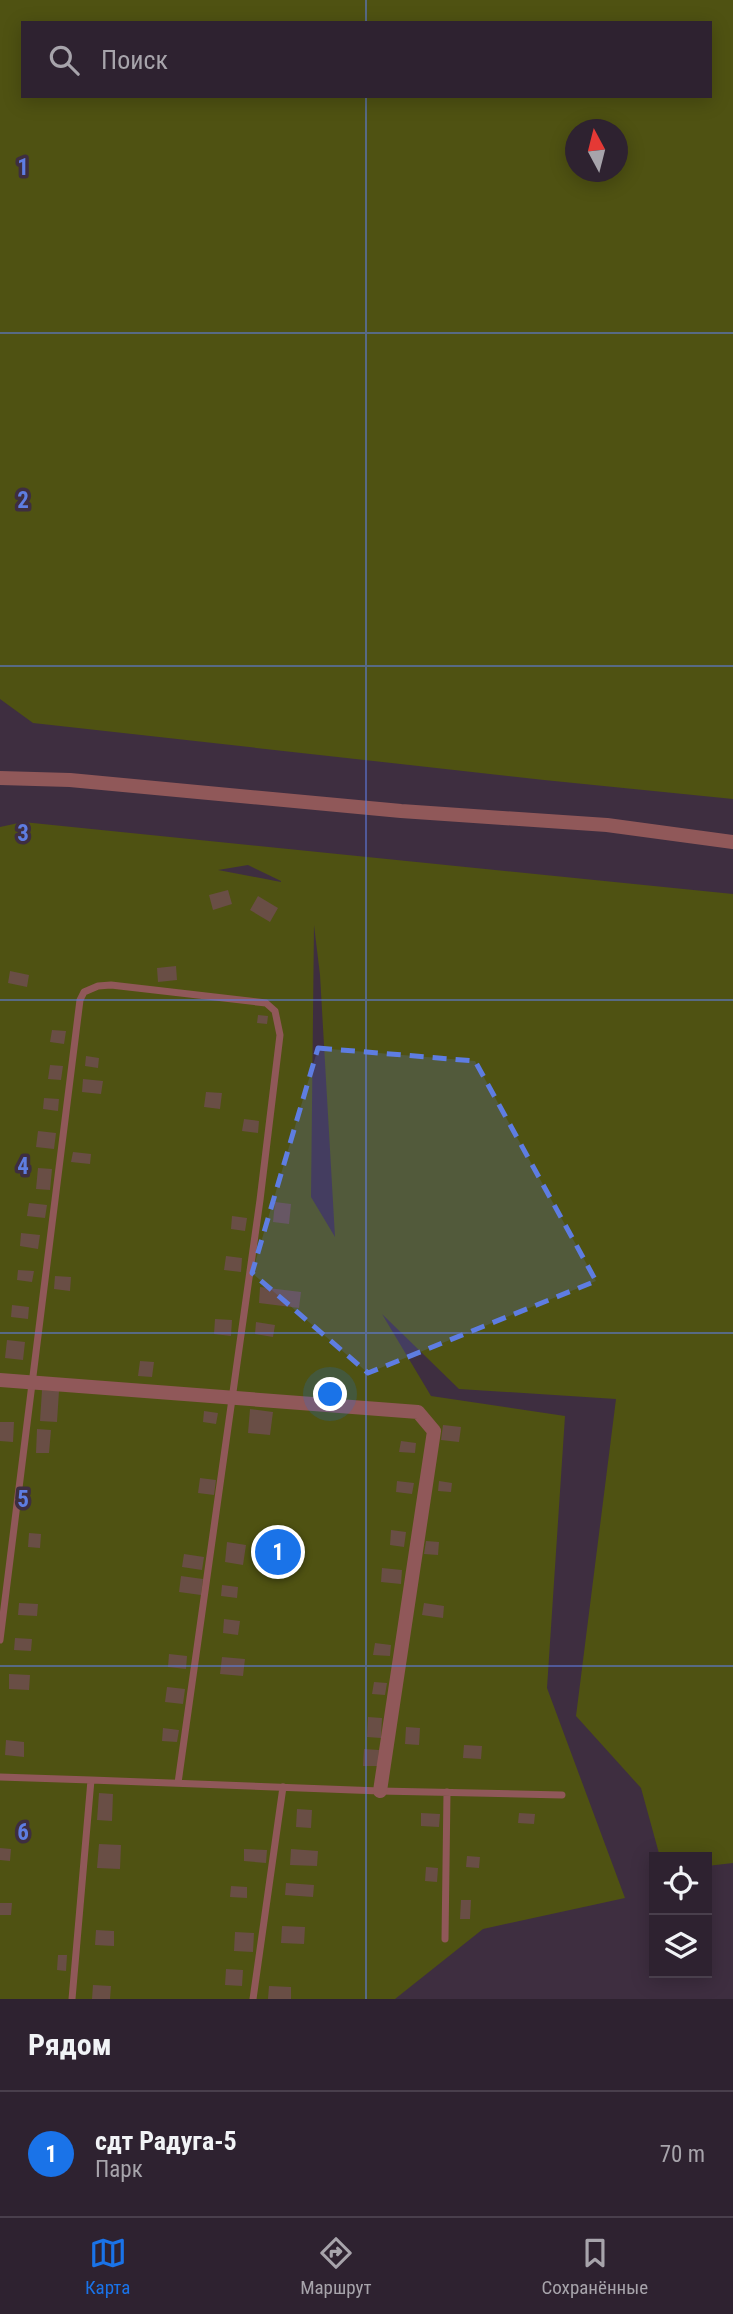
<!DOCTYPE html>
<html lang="ru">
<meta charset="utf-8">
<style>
body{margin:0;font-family:"Roboto Condensed",sans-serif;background:#362a38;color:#f1f3f6}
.controls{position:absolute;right:21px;bottom:21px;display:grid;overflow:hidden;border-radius:0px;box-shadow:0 4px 18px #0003}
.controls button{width:63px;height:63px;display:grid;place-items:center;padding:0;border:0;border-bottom:2px solid #493f4c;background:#2e2230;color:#f1f3f6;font:35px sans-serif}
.compass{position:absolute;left:565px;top:119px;width:63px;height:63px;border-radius:50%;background:#2e2230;box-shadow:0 4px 18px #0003;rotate:353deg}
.you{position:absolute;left:331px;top:1395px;width:24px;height:24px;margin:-18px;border:5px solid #fff;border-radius:50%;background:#1a73e8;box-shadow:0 0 0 10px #1a73e833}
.badge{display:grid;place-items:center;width:46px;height:46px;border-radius:50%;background:#1a73e8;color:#fff;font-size:23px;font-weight:700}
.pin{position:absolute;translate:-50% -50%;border:4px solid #fff;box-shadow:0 2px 7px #0006}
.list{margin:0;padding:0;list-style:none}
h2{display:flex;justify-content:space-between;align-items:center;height:91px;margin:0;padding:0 28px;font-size:30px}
h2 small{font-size:23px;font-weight:400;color:#a7a4ab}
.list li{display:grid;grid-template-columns:46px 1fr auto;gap:21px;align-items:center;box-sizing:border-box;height:126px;padding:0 28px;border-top:2px solid #493f4c}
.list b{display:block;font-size:26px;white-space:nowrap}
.list p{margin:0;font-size:23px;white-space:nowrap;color:#a7a4ab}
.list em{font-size:23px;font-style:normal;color:#a7a4ab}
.icon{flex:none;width:38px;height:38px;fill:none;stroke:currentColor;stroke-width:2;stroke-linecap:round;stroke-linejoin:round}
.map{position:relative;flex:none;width:733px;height:1999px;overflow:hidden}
.search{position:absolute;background:#2e2230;box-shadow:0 4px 18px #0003;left:21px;right:21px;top:21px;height:77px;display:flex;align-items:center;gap:18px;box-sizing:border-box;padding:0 24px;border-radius:0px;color:#a7a4ab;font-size:26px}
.sheet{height:217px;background:#2e2230}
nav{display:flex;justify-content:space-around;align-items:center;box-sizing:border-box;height:98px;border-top:2px solid #493f4c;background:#2e2230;font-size:19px;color:#a7a4ab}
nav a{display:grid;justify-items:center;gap:4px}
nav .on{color:#1a73e8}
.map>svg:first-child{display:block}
.green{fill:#4f5212;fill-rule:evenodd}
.building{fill:#694e45}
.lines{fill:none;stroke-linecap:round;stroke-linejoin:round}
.service{stroke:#905859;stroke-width:7}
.minor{stroke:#905859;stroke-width:14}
.marked{fill:#5e7de2;fill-opacity:0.2;stroke:#5e7de2;stroke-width:5;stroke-dasharray:14 9;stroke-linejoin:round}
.grid{fill:none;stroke:#5e7de2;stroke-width:2;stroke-opacity:0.55}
.grid-label{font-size:23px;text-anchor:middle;font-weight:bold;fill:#5e7de2;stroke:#3e2e40;stroke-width:7;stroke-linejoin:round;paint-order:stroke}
</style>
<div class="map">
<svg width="733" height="1999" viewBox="0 0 733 1999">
<rect width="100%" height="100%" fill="#3e2e40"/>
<!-- green -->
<path class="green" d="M 0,0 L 733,0 L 733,799 L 544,780 L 33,723 L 0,699 ZM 23,23 L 710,23 L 710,96 L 23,96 ZM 576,130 L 618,130 L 618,172 L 576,172 Z
M 23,822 L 733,894 L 733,1863 L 707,1866 L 707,1857 L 660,1857 L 641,1788 L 576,1716 L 616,1399 L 459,1389 L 382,1314 L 431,1396 L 565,1416 L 547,1688 L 625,1898 L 483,1929 L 395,1999 L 0,1999 L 0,827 ZM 248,865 L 281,881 L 281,882 L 218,870 ZM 314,925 L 320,975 L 335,1237 L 311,1197 Z"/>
<!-- building -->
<path class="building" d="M 228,890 L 232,904 L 213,910 L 209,895 Z
M 258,896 L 278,908 L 270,922 L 250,910 Z
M 176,966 L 177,980 L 158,982 L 157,968 Z
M 10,971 L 29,975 L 27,987 L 8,983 Z
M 258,1015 L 268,1016 L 267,1024 L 257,1023 Z
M 52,1030 L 66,1031 L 64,1044 L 50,1042 Z
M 86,1056 L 99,1058 L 98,1068 L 85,1066 Z
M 50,1065 L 63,1066 L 61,1080 L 48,1079 Z
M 83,1079 L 103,1081 L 101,1094 L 82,1092 Z
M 206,1092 L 222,1093 L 220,1109 L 204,1107 Z
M 44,1098 L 59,1099 L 58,1111 L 43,1109 Z
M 244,1119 L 259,1121 L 258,1133 L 242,1131 Z
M 38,1131 L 56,1133 L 54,1149 L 36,1147 Z
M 73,1152 L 91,1154 L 90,1164 L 71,1162 Z
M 38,1168 L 52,1169 L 50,1190 L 36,1189 Z
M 275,1202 L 291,1204 L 289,1224 L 273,1222 Z
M 29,1203 L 47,1205 L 45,1218 L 27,1216 Z
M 232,1216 L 247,1218 L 245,1231 L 231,1229 Z
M 21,1233 L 40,1235 L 38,1249 L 20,1246 Z
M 226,1256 L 242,1258 L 241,1272 L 224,1270 Z
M 18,1270 L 34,1271 L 32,1282 L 17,1280 Z
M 55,1276 L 71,1277 L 70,1291 L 54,1289 Z
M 260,1287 L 301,1292 L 299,1308 L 259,1303 Z
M 12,1305 L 29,1307 L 28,1319 L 11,1317 Z
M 215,1319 L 232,1320 L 231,1336 L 214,1334 Z
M 256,1322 L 275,1325 L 273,1337 L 255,1334 Z
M 7,1340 L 25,1342 L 23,1360 L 5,1358 Z
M 140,1361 L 154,1362 L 152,1377 L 138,1376 Z
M 42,1390 L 59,1391 L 57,1422 L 40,1421 Z
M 250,1409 L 273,1412 L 270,1435 L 248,1433 Z
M 204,1411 L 218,1413 L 216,1424 L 203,1422 Z
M 0,1422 L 14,1422 L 13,1442 L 0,1441 Z
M 443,1425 L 461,1427 L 459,1442 L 441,1440 Z
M 37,1429 L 51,1430 L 49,1453 L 36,1453 Z
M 401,1441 L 416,1443 L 415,1453 L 399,1452 Z
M 200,1478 L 216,1480 L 214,1495 L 198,1493 Z
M 397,1481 L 414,1483 L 412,1494 L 396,1492 Z
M 439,1481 L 452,1483 L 451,1492 L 438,1491 Z
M 391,1530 L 406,1532 L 404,1547 L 390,1545 Z
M 29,1533 L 41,1534 L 40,1548 L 28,1547 Z
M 426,1541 L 439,1542 L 438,1555 L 424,1554 Z
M 227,1542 L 246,1545 L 243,1565 L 225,1562 Z
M 184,1554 L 204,1557 L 202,1570 L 182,1567 Z
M 382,1568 L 402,1570 L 401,1584 L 381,1582 Z
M 181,1576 L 203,1579 L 201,1595 L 179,1592 Z
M 222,1585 L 238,1587 L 237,1598 L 221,1596 Z
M 19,1603 L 38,1604 L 37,1616 L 18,1615 Z
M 424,1603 L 444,1606 L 443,1618 L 422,1615 Z
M 224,1619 L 240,1621 L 238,1635 L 223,1633 Z
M 15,1638 L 32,1639 L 31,1651 L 14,1650 Z
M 375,1643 L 391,1645 L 390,1656 L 373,1655 Z
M 169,1654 L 187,1656 L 186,1669 L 168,1667 Z
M 222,1657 L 245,1659 L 243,1676 L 220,1674 Z
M 9,1674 L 30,1675 L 29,1690 L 9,1689 Z
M 374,1682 L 387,1683 L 385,1695 L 372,1694 Z
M 167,1687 L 185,1689 L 183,1704 L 165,1702 Z
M 368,1717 L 382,1718 L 381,1738 L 367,1737 Z
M 406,1727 L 420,1728 L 419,1745 L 405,1744 Z
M 163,1728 L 179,1730 L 177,1742 L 162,1741 Z
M 6,1740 L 24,1742 L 24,1757 L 5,1755 Z
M 464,1745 L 482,1746 L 481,1759 L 463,1758 Z
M 364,1749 L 379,1750 L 378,1766 L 363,1766 Z
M 99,1793 L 113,1794 L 112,1821 L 97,1820 Z
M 297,1809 L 312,1810 L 311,1828 L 296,1827 Z
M 421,1813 L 440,1814 L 439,1827 L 421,1826 Z
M 519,1813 L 535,1814 L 534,1824 L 518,1823 Z
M 99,1844 L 121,1845 L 120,1869 L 97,1868 Z
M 0,1848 L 11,1849 L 10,1861 L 0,1860 Z
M 244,1849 L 267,1850 L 266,1863 L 244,1861 Z
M 291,1849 L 318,1851 L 317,1866 L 290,1865 Z
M 467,1856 L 480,1857 L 479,1868 L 466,1867 Z
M 426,1867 L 438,1868 L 437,1882 L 425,1881 Z
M 286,1883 L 314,1885 L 313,1897 L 285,1895 Z
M 231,1886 L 247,1887 L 247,1898 L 230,1897 Z
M 461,1900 L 471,1900 L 470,1919 L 460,1919 Z
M 0,1903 L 12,1903 L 11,1915 L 0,1915 Z
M 282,1926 L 305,1927 L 304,1944 L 281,1943 Z
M 96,1930 L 114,1931 L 114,1946 L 95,1945 Z
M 235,1932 L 254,1933 L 253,1952 L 234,1951 Z
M 58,1955 L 67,1955 L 66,1971 L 57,1970 Z
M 226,1969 L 243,1970 L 242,1986 L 225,1985 Z
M 93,1985 L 111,1986 L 110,1999 L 92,1999 Z
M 269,1986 L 291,1987 L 291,1999 L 268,1999 Z"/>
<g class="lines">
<!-- service -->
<path class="service" d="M 0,1640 L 80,1000 L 84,992 L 98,986 L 111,985 L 266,1003 L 275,1011 L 280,1035 L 260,1200 L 178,1783
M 0,1777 L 91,1780
M 445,1939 L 447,1792
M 72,1999 L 91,1780 L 380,1791 L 562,1795
M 253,1999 L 283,1787"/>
<!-- minor -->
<path class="minor" d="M 0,778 L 70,780 L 401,811 L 607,825 L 733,842
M 0,1380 L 418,1412 L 434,1431 L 380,1791"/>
</g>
<!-- marked area -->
<path class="marked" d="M 318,1048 L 475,1061 L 596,1281 L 368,1373 L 252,1273 Z"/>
<!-- grid -->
<path class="grid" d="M 366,0 L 366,23M 366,96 L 366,1999M 0,333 L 733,333M 0,666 L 733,666M 0,1000 L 733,1000M 0,1333 L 733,1333M 0,1666 L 733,1666"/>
<g class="grid-label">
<text x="23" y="175">1</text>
<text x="23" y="508">2</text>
<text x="23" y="841">3</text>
<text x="23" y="1174">4</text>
<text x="23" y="1507">5</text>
<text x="23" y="1840">6</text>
</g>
</svg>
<div class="controls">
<button><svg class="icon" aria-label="locate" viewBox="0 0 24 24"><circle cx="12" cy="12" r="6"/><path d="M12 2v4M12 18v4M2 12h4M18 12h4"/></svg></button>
<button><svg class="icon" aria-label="layers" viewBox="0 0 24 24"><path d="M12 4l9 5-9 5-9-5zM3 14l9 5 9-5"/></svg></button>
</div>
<svg class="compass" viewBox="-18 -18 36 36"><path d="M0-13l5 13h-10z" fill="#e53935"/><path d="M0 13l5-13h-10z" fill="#a7a4ab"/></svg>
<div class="you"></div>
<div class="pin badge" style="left:278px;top:1552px">1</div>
<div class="search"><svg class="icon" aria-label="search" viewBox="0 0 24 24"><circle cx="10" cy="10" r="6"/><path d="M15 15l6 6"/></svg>Поиск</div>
</div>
<section class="sheet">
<h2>Рядом<small></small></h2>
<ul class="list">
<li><span class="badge">1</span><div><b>сдт Радуга-5</b><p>Парк</p></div><em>70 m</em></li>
</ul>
</section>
<nav>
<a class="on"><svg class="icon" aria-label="map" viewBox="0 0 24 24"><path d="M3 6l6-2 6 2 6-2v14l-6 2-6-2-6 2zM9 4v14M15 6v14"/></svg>Карта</a>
<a><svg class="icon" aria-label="directions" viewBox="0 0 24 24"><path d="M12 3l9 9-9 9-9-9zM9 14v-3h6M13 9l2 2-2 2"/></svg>Маршрут</a>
<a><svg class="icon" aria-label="saved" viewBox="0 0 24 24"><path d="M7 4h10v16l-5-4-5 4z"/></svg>Сохранённые</a>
</nav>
